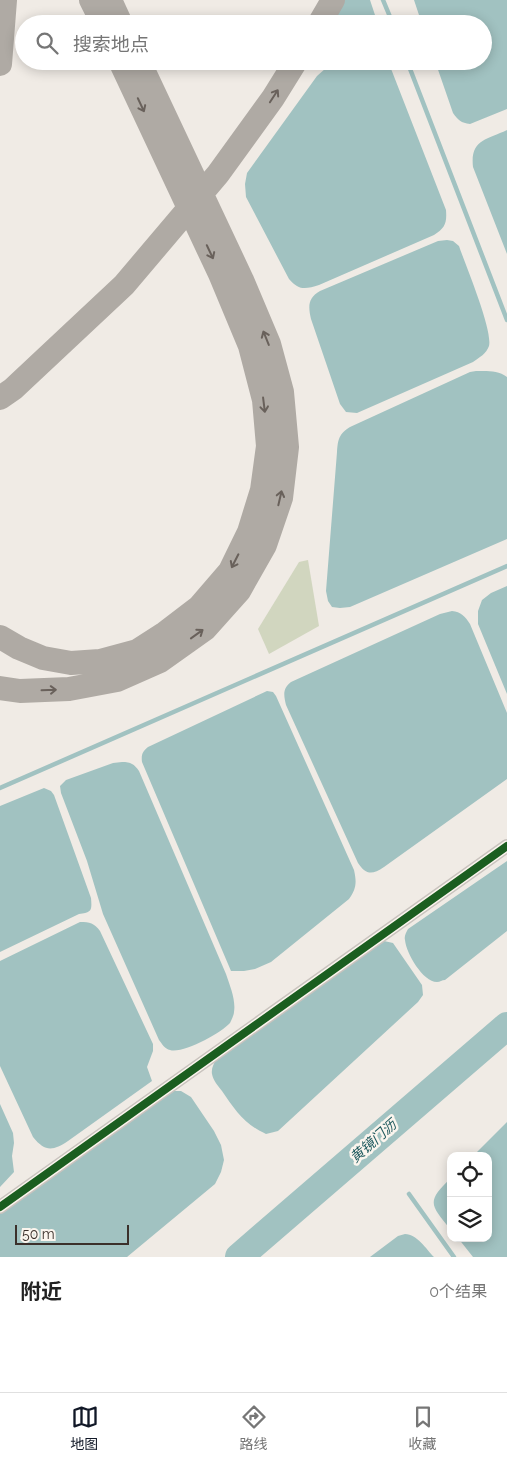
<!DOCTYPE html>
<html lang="zh">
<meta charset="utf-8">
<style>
body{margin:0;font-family:Raleway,"Noto Sans SC",sans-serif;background:#f6f6f6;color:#222}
.controls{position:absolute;right:15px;bottom:15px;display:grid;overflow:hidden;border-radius:10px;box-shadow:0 2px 12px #0003}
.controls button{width:45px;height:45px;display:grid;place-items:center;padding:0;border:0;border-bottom:1px solid #e0e0e0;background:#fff;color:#222;font:25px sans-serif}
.scale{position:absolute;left:15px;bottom:12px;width:114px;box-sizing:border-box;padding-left:5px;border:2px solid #3b302b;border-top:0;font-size:14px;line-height:18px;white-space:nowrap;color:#3b302b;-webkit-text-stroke:4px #fbf5ee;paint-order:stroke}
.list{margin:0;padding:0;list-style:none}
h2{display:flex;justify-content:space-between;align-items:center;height:65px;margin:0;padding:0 20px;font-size:21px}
h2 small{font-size:16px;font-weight:400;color:#767676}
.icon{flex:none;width:28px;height:28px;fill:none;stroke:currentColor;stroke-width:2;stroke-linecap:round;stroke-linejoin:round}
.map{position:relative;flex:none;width:507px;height:1257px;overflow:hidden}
.search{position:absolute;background:#fff;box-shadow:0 2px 12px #0003;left:15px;right:15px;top:15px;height:55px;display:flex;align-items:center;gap:12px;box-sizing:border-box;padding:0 18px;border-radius:28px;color:#767676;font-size:19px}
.sheet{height:135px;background:#fff}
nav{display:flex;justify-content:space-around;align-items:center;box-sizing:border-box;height:70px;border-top:1px solid #e0e0e0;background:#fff;font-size:14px;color:#767676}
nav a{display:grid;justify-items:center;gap:2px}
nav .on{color:#111827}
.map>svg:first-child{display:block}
.green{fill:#d1d6bf}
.water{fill:#a1c2c1}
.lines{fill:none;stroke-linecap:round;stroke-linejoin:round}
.stream{stroke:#a1c2c1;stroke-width:4.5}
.river{stroke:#a1c2c1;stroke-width:28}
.minor{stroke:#c9c3be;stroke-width:14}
.motorway{stroke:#afaaa4;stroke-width:24}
.cycleway-casing{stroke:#fbf5ee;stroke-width:11}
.cycleway{stroke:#1b5e20;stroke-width:8}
.oneway{stroke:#69615b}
.labels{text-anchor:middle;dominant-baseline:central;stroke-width:5;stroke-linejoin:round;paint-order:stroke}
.water-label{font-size:14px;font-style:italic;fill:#1f5a5e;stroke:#fbf5ee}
</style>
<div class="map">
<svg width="507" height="1257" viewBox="0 0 507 1257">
<rect width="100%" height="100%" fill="#f0ebe5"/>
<!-- green -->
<path class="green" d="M 308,560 L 319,626 L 269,654 L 258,629 L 299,562 Z"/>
<!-- water -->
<path class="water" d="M 329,0 L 370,0 L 378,24 L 314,24 Z
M 414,0 L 507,0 L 507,109 L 470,124 C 461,123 458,120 453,113 L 435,61 L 483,61 L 483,24 L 422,24 Z
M 338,61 L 388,61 L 446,210 C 447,223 445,228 434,235 L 319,285 C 306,289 299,291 289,279 L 246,197 L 245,184 L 247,173 L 317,76 L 326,68 Z
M 507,130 L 507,254 L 473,167 C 470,140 486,140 507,130 Z
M 447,240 L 453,241 L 459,246 C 465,264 493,330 489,346 C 486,354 480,357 473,362 L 357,413 L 346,412 L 340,404 L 311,319 C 308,306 308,298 320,291 L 438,241 Z
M 476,371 C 487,371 498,370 507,377 L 507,539 L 350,607 L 340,608 L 332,607 L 328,601 L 326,591 L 337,452 C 338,439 339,434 350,427 L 470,372 Z
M 507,586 L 507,694 L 478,624 L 478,611 L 482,600 L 491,593 Z
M 452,611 C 461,612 465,616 470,624 L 507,713 L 507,779 L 384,867 C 372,875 366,875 358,863 L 286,705 C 284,696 282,689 291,682 L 440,614 Z
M 267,691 L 273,692 L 276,696 L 354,870 C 357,883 356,889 349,899 L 271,962 L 255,969 L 244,971 L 231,971 L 142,762 C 141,754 143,751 148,747 Z
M 122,762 C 131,762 134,764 139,771 L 226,974 C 230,986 236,1000 234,1012 C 234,1015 231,1021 230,1023 C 221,1033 183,1054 170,1050 C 165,1049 162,1044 159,1040 L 103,914 L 87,861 L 61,793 L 60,786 L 66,780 L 113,763 Z
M 44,788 L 51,791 L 54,795 L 91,898 C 92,910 92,913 79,914 L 0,952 L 0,806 Z
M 507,861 L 507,931 L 445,980 C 442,980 440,982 437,982 C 423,982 406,953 405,940 C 404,936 406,933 408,929 Z
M 80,922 C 90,922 94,923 100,931 L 153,1044 L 153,1051 L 147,1067 L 152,1081 L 68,1141 C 53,1151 45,1152 33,1137 L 0,1066 L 0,961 Z
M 384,941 L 393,943 L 422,985 L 423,995 L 418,1002 L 278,1131 L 266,1134 C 244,1124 235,1110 222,1091 C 218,1086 213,1080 212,1074 C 211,1068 214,1064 216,1059 Z
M 174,1091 L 181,1091 L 191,1097 L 214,1131 L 221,1145 L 224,1160 L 221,1172 L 215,1184 L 127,1257 L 0,1257 L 0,1210 Z
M 0,1104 L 13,1133 L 14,1143 L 12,1156 L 14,1172 L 0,1187 Z
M 507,1122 L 507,1257 L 473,1257 L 458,1238 L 488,1238 L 488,1156 L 473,1156 Z
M 451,1178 L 451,1230 C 430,1204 426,1202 451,1178 Z
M 405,1234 C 417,1234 426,1249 434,1257 L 370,1257 L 398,1236 Z"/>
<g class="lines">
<!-- stream -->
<path class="stream" d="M 383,0 L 393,24
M 407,61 L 507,320
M 0,788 L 507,566
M 409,1194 L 454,1257"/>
<!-- river -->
<path class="river" d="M 239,1257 L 507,1026"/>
<!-- minor -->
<path class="minor" d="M 0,1207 L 507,846"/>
<!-- motorway -->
<path class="motorway" d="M 91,0 L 103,24
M 110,0 L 121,24
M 319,24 L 333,0
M 0,64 L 5,0
M 0,398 L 13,389 L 124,285 L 218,174 L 273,98 L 296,61
M 0,637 L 19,648 L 43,658 L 71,663 L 100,661 L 137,651 L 165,633 L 199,607 L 230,571 L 249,532 L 262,490 L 268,446 L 264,400 L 250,346 L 220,274 L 120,61
M 0,688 L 20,691 L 69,689 L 117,680 L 160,661 L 205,629 L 239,591 L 265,545 L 281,498 L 287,447 L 282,392 L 269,344 L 242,280 L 139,61"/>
<!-- cycleway casing -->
<g class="cycleway-casing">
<path id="cycleway" d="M 0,1207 L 507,846"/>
</g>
<!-- cycleway -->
<use href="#cycleway" class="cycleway"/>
</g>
<!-- one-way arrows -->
<defs><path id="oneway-shaft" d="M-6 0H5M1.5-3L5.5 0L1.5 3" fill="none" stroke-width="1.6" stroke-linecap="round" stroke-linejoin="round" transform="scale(1.25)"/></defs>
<g class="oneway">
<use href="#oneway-shaft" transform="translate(274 96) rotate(-57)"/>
<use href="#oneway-shaft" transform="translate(141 105) rotate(65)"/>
<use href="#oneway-shaft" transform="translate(210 252) rotate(65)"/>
<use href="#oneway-shaft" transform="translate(266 338) rotate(-112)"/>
<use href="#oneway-shaft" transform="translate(264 405) rotate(83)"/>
<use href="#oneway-shaft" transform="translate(280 498) rotate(-77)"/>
<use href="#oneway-shaft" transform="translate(235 561) rotate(117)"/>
<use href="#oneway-shaft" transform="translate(197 634) rotate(-36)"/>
<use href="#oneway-shaft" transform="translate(49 690) rotate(-2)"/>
</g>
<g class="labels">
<!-- water labels -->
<g class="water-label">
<text transform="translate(373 1141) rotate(-41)">黄镜门沥</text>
</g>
</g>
</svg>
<div class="controls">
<button><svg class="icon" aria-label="locate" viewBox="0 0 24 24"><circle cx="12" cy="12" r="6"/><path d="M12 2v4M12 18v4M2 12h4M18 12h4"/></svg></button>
<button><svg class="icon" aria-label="layers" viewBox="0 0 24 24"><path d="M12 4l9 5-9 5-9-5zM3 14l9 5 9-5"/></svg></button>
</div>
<div class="scale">50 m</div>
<div class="search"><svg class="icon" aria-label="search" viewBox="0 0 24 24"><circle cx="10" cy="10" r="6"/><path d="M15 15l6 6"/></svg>搜索地点</div>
</div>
<section class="sheet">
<h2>附近<small>0个结果</small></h2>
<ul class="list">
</ul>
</section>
<nav>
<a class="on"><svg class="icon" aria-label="map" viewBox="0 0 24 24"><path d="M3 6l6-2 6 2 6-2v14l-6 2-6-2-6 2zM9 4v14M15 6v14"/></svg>地图</a>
<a><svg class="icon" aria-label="directions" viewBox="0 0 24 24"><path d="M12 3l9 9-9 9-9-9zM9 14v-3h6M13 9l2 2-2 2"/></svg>路线</a>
<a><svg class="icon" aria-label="saved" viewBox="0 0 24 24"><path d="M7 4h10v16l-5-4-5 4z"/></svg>收藏</a>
</nav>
